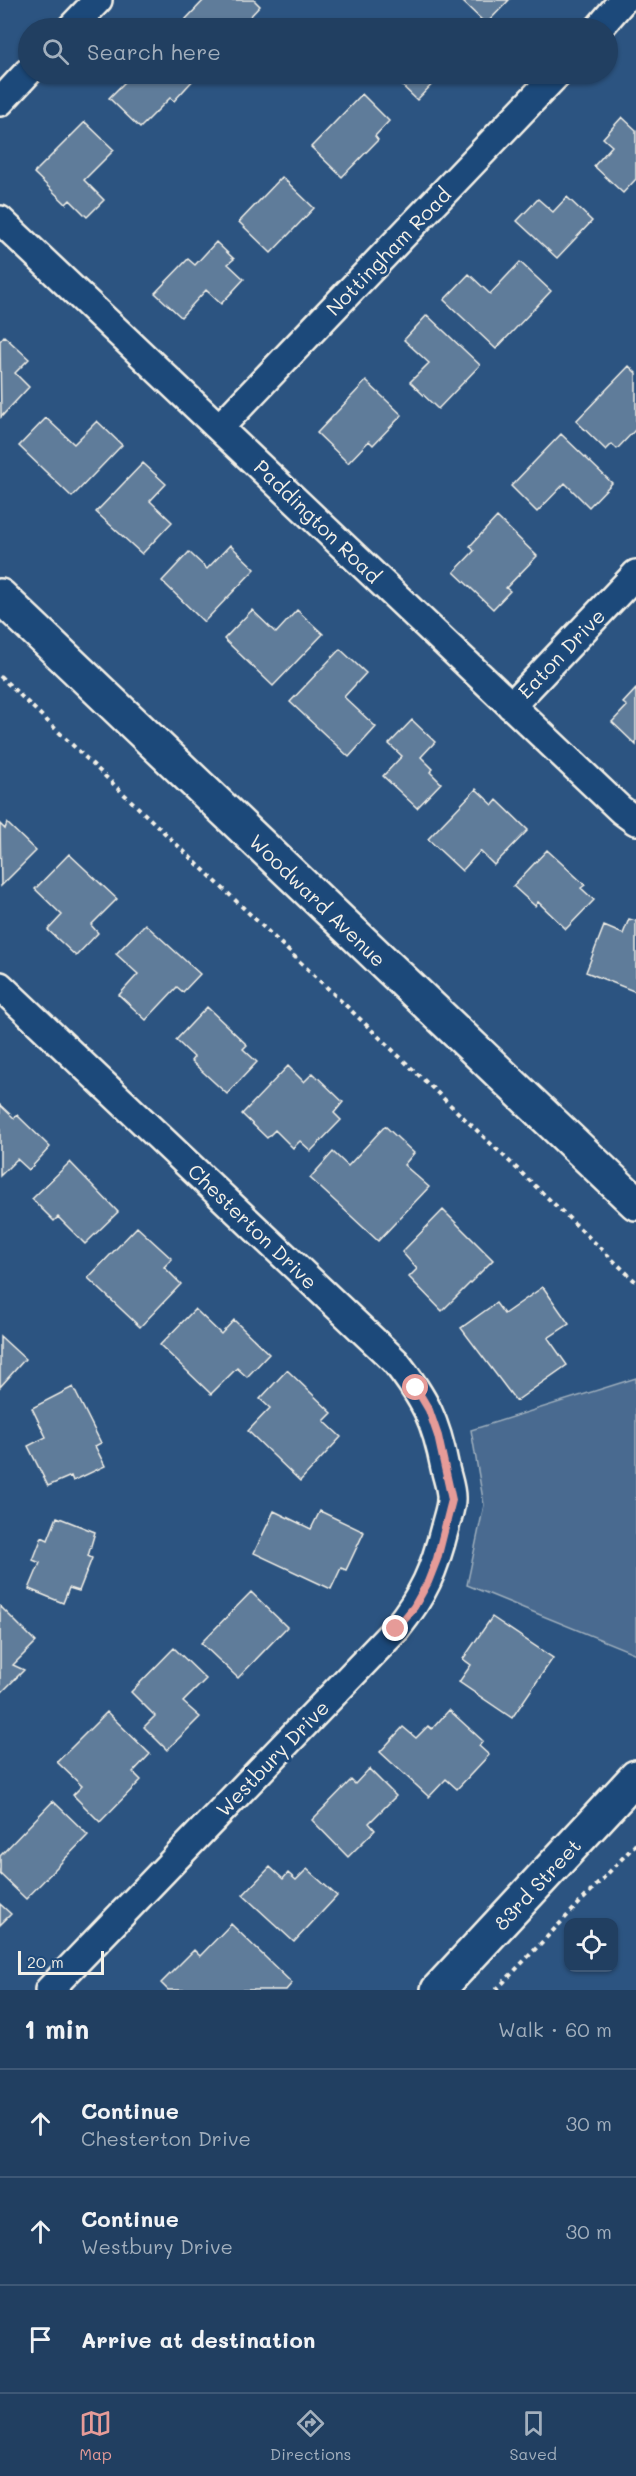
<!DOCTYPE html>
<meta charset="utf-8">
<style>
body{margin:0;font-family:Mali,sans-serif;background:#2d4a6a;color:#f1f3f6}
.controls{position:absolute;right:18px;bottom:18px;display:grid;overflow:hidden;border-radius:12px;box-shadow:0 2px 4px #0004}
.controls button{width:54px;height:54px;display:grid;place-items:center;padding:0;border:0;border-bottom:2px solid #3e5876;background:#213f61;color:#f1f3f6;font:30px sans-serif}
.scale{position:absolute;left:18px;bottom:15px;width:86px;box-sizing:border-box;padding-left:6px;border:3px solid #f4f1e8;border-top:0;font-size:16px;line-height:21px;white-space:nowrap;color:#f4f1e8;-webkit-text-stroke:4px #1f4a7a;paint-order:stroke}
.stop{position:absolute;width:18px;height:18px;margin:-14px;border:4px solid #e69b98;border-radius:50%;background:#fff}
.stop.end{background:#e69b98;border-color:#fff;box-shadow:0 2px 6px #0008}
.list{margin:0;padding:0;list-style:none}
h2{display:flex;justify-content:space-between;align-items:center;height:78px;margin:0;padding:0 24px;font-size:26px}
h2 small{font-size:20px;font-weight:400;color:#a2afbd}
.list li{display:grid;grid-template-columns:39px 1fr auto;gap:18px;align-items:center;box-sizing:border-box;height:108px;padding:0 24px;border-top:2px solid #3e5876}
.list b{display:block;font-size:22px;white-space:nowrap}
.list p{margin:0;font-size:20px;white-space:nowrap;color:#a2afbd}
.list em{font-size:20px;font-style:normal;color:#a2afbd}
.icon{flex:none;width:33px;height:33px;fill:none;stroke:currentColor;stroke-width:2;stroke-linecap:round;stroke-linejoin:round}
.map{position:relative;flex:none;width:636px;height:1990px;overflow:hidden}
.search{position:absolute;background:#213f61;box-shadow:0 2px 4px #0004;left:18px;right:18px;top:18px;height:66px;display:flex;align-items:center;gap:15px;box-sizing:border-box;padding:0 21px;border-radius:33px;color:#a2afbd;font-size:22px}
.sheet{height:402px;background:#213f61}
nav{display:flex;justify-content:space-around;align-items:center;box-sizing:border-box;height:84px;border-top:2px solid #3e5876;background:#213f61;font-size:16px;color:#a2afbd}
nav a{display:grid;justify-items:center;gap:3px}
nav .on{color:#e69b98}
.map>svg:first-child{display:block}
.green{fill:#496b90;stroke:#9eaebc;stroke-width:1.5}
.building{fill:#5e7b9a;stroke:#f4f1e8;stroke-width:1.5}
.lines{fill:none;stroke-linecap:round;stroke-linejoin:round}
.minor-casing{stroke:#f4f1e8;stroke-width:32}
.secondary-casing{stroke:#f4f1e8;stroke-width:38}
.path{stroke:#f4f1e8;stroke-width:4;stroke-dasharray:4.5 4.5;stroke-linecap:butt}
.minor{stroke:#1f4a7a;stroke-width:27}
.secondary{stroke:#1f4a7a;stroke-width:33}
.route{stroke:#e69b98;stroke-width:8}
.labels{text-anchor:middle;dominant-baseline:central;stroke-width:6;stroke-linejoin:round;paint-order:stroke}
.street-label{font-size:20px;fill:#f4f1e8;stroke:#1f4a7a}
</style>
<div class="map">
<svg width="636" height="1990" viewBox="0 0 636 1990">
<rect width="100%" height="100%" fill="#2c5481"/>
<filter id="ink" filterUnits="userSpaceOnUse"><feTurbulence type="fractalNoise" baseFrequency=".0167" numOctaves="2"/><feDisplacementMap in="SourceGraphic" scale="12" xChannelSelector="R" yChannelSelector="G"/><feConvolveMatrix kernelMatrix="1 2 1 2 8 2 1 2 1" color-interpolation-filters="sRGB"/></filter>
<g filter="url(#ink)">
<!-- green -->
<path class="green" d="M 636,1378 L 636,1654 L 467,1585 L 484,1505 L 471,1430 Z"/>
<!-- building -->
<path class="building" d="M 204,0 L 254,0 L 260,6 L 247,20 L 256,28 L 194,28 L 185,20 Z
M 461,0 L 509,0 L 486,24 Z
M 133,74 L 190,74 L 195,78 L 174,101 L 170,98 L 140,128 L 109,98 Z
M 390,74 L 442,74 L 417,100 Z
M 362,94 L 389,121 L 375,136 L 378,140 L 342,177 L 311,147 Z
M 622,117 L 636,130 L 636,179 L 623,193 L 594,166 L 612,146 L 603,138 Z
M 85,122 L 114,150 L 84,180 L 104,200 L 87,217 L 70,200 L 66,204 L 34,173 Z
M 282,177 L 314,208 L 271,253 L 239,222 Z
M 567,197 L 592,221 L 557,258 L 517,221 L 538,199 L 553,212 Z
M 216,242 L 234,259 L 228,264 L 244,279 L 221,304 L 206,290 L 181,317 L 155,293 L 188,259 L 195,265 Z
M 520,262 L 551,291 L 496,349 L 444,300 L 469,274 L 490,294 Z
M 427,315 L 480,365 L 438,409 L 410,382 L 429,363 L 404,340 Z
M 4,336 L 29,359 L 15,373 L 29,387 L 1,417 L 0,341 Z
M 629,366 L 636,373 L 636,429 L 617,449 L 612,444 L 606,450 L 576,421 Z
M 366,381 L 402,415 L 373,445 L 369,441 L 348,463 L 317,433 Z
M 46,418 L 74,444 L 97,421 L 122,445 L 72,497 L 19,446 Z
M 561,434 L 612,483 L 589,507 L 565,483 L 537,512 L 511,486 Z
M 143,463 L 166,484 L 150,501 L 172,522 L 142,554 L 96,512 Z
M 497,517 L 537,556 L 506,588 L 510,591 L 493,609 L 454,572 L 474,551 L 470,546 Z
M 230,545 L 255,569 L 204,622 L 162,581 L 189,552 L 207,569 Z
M 252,610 L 276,633 L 297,610 L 323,634 L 273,686 L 224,639 Z
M 340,649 L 366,673 L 344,697 L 376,727 L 349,757 L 290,702 Z
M 636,689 L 636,745 L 612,722 L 627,706 L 623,703 Z
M 412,720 L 435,742 L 421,757 L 433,769 L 430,772 L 441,783 L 417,808 L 383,776 L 402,756 L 389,744 Z
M 476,789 L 493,805 L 497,800 L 528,830 L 494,865 L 480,851 L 462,871 L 428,839 Z
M 7,823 L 36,851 L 1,886 L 0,824 L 5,829 Z
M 547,850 L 585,885 L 581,888 L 594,900 L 566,929 L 538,902 L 535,906 L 513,886 Z
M 69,854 L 117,899 L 91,925 L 98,933 L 76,956 L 48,930 L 62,915 L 35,889 Z
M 629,919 L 636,921 L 636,992 L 586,972 L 604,926 L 623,934 Z
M 145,924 L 200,974 L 183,992 L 177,987 L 146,1020 L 119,995 L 138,974 L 116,954 Z
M 207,1007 L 247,1045 L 243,1049 L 257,1062 L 227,1094 L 191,1061 L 194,1057 L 176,1040 Z
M 288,1066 L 304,1082 L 313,1073 L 343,1102 L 334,1113 L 341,1120 L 311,1151 L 300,1141 L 293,1148 L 275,1130 L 267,1138 L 242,1114 Z
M 0,1105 L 14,1118 L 17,1115 L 50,1147 L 29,1170 L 17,1159 L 0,1176 Z
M 385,1126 L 414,1153 L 404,1165 L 429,1187 L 378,1241 L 310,1178 L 333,1152 L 348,1166 Z
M 70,1162 L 118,1212 L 85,1244 L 58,1217 L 54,1221 L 32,1199 Z
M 443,1210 L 493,1260 L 442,1311 L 409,1277 L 417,1269 L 402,1252 Z
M 137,1227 L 172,1259 L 164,1267 L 181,1284 L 140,1327 L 88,1278 Z
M 543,1287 L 569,1324 L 548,1338 L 567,1365 L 516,1401 L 461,1328 L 496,1303 L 504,1314 Z
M 195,1309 L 221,1334 L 234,1320 L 269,1354 L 247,1377 L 237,1368 L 211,1394 L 160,1345 Z
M 0,1336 L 25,1359 L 0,1387 Z
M 287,1370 L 332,1413 L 324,1421 L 341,1437 L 300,1481 L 248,1431 L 270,1408 L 260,1399 Z
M 73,1387 L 101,1443 L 95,1446 L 105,1466 L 73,1481 L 71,1476 L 48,1486 L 28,1446 L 46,1437 L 32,1408 Z
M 274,1511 L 311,1529 L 320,1511 L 364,1532 L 346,1570 L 341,1568 L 331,1589 L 254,1553 Z
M 57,1517 L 95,1532 L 88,1556 L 92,1558 L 79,1591 L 69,1588 L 63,1603 L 29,1589 L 40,1563 L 33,1560 L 42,1537 L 48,1540 Z
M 251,1592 L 287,1627 L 238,1678 L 201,1643 Z
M 0,1606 L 36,1642 L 13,1665 L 24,1670 L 0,1694 Z
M 492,1617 L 553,1658 L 512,1718 L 459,1682 L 471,1665 L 463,1659 Z
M 174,1648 L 206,1679 L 183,1702 L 200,1717 L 167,1750 L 144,1727 L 155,1716 L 131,1692 Z
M 449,1710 L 483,1741 L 479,1746 L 489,1755 L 457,1789 L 446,1779 L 429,1797 L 380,1752 L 403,1727 L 416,1738 L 428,1726 L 432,1729 Z
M 107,1712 L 150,1754 L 133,1772 L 141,1780 L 100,1822 L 73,1795 L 82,1786 L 57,1762 Z
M 369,1769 L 396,1796 L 369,1823 L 375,1830 L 348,1857 L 312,1820 L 351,1780 L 355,1784 Z
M 53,1801 L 88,1835 L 26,1899 L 0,1874 L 0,1856 Z
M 270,1867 L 283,1879 L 288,1873 L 296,1880 L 307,1869 L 337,1896 L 294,1942 L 243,1895 Z
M 0,1904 L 11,1914 L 0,1925 Z
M 231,1924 L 292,1983 L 286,1990 L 168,1990 L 161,1983 L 194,1950 L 200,1956 Z"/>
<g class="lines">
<!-- minor casing -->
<g class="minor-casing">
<path id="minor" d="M 71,28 L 98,0
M 599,28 L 623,0
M 0,102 L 28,72
M 0,220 L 621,810 L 636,821
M 219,428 L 557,74
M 511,706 L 636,574
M 0,986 L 395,1361 C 425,1399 436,1421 445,1468 C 447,1478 452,1490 451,1500 C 451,1508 447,1518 445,1527 C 434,1571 424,1594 396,1629 L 49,1990"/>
</g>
<!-- secondary casing -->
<g class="secondary-casing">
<path id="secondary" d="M 0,596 L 636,1203
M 438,1990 L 636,1777"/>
</g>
<!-- path -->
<path class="path" d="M 0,676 L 636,1282
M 496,1990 L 636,1844"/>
<!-- minor -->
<use href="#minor" class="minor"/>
<!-- secondary -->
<use href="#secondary" class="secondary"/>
</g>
</g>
<g class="lines" filter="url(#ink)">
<!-- route -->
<path class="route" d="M 396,1629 L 414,1607 L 428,1582 L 437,1559 L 452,1500 L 438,1436 L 429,1410 L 416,1388"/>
</g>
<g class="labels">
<!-- street labels -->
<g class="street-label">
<text transform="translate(388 251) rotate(-46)">Nottingham Road</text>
<text transform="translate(318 521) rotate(44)">Paddington Road</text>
<text transform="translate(561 653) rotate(-46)">Eaton Drive</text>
<text transform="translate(318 900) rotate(44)">Woodward Avenue</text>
<text transform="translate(253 1226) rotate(44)">Chesterton Drive</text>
<text transform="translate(272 1758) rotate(-46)">Westbury Drive</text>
<text transform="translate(537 1884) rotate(-47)">83rd Street</text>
</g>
</g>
</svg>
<div class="controls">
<button><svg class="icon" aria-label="locate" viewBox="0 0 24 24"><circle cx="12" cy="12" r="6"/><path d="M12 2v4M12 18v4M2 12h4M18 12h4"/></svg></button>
</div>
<div class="scale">20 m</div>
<div class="stop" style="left:416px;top:1388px"></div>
<div class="stop end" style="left:396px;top:1629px"></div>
<div class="search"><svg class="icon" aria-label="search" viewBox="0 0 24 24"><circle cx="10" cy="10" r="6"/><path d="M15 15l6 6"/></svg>Search here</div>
</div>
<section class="sheet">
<h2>1 min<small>Walk · 60 m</small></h2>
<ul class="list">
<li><svg class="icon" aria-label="ahead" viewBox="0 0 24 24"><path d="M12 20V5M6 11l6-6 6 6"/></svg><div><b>Continue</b><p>Chesterton Drive</p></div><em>30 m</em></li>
<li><svg class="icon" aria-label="ahead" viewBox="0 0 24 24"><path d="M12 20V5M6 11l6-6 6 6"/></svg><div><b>Continue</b><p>Westbury Drive</p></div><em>30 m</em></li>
<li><svg class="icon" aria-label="arrive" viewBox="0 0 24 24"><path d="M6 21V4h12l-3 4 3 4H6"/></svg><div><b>Arrive at destination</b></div></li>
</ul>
</section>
<nav>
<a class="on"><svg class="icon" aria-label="map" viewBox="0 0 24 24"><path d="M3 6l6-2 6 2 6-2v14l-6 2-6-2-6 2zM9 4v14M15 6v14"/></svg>Map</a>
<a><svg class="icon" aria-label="directions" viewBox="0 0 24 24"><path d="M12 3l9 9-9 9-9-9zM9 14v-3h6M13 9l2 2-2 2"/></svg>Directions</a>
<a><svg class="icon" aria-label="saved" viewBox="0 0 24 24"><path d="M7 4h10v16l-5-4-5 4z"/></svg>Saved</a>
</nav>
